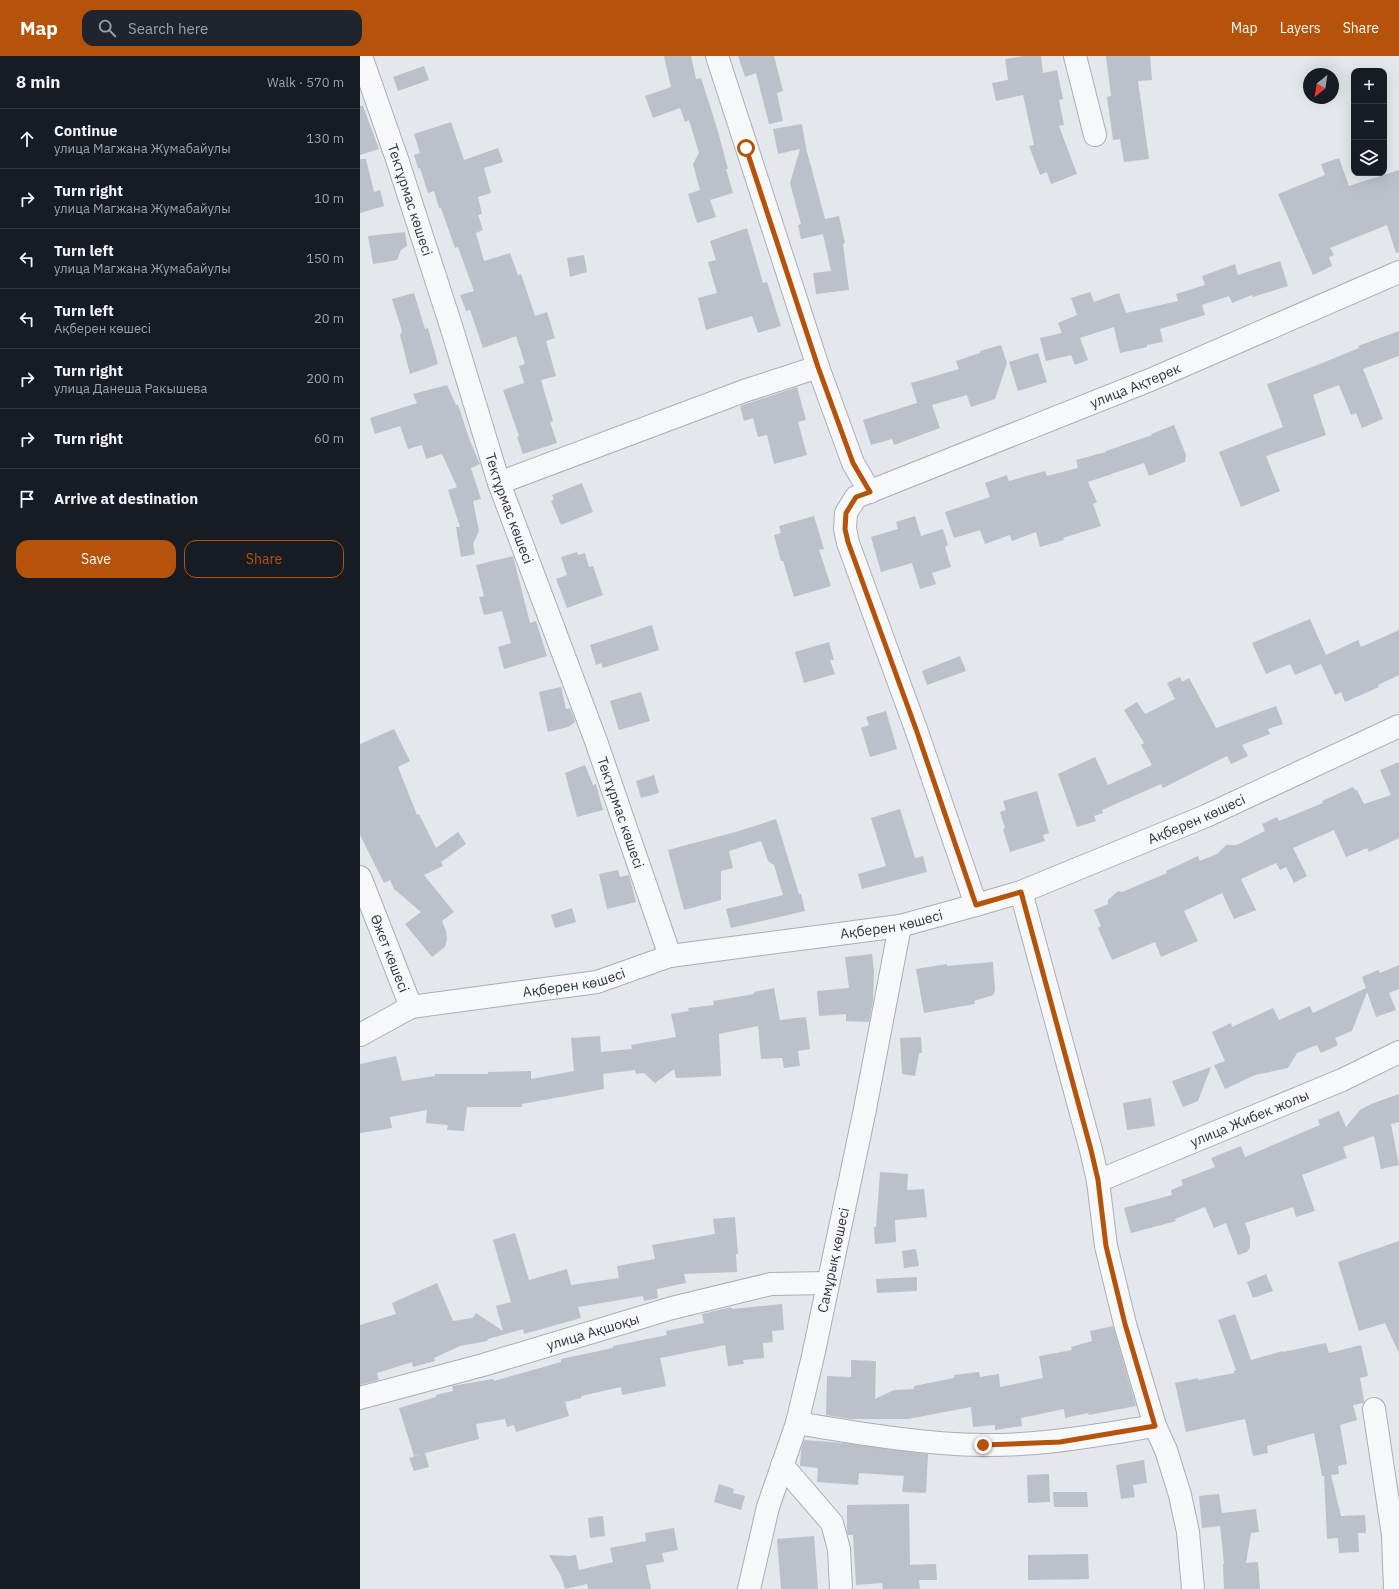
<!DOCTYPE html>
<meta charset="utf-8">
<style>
body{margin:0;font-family:"IBM Plex Sans",sans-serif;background:#20242c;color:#f1f3f6}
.controls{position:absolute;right:12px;top:12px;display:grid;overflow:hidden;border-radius:8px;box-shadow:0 4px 16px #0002}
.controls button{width:36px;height:36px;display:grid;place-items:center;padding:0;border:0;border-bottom:1px solid #363941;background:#171b24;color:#f1f3f6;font:20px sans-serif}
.compass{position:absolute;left:943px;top:12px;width:36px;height:36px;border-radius:50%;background:#171b24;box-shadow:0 4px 16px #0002;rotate:210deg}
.stop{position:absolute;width:12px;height:12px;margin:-9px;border:3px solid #b45309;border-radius:50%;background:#fff}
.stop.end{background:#b45309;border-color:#fff;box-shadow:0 1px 4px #0008}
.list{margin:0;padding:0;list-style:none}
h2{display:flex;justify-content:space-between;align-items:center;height:52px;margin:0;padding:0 16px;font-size:17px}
h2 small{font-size:13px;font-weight:400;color:#9ea1a6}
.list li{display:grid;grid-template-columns:26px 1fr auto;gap:12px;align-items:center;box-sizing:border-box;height:60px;padding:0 16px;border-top:1px solid #363941}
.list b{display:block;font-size:15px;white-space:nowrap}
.list p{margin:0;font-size:13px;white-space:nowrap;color:#9ea1a6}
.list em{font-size:13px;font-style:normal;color:#9ea1a6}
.actions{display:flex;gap:8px;padding:12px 16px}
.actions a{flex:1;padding:9px 0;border:1px solid #b45309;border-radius:12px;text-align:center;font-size:14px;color:#b45309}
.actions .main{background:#b45309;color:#fff}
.icon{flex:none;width:22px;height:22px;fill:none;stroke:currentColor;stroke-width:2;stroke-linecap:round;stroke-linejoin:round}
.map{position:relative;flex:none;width:1039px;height:1533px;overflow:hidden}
header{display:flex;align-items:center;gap:24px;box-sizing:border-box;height:56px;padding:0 20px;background:#b45309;color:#fff}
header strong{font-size:19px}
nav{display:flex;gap:22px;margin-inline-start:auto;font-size:14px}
.search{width:280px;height:36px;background:#20242c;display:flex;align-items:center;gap:10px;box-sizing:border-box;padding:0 14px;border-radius:12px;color:#9ea1a6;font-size:15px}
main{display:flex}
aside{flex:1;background:#171b24}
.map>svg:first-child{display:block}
.building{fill:#bbc0ca}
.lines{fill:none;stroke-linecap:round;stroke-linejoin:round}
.minor-casing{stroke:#a9aeb7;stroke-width:24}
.minor{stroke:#f7f8fa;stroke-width:22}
.route{stroke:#b45309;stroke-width:5}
.labels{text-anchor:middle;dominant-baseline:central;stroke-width:3;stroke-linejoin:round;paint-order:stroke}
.street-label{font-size:14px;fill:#2b3445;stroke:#f4f6f9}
</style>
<header>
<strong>Map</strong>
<div class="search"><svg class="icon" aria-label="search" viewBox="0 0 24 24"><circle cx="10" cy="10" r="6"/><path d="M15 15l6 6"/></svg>Search here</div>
<nav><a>Map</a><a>Layers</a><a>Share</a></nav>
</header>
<main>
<aside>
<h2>8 min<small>Walk · 570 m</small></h2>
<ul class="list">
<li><svg class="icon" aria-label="ahead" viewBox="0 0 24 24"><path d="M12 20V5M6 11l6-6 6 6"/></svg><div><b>Continue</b><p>улица Магжана Жумабайулы</p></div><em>130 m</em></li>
<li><svg class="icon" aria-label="right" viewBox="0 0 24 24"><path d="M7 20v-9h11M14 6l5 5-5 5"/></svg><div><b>Turn right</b><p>улица Магжана Жумабайулы</p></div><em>10 m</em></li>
<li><svg class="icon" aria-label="left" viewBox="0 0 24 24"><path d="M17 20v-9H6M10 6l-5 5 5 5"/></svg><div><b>Turn left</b><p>улица Магжана Жумабайулы</p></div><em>150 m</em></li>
<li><svg class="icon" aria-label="left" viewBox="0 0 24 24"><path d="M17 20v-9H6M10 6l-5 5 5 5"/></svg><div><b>Turn left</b><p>Ақберен көшесі</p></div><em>20 m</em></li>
<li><svg class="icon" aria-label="right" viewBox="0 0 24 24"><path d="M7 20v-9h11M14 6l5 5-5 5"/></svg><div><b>Turn right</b><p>улица Данеша Ракышева</p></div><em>200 m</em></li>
<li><svg class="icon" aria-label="right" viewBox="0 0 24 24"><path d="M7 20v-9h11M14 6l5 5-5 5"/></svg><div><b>Turn right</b></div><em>60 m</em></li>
<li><svg class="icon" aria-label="arrive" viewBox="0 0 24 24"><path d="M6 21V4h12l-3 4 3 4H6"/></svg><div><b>Arrive at destination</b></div></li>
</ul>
<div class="actions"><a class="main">Save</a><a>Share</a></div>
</aside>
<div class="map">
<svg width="1039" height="1533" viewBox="0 0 1039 1533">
<rect width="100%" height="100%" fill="#e4e7ec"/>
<!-- building -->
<path class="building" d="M 304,0 L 331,0 L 336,23 L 341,22 L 357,72 L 368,113 L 366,113 L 373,137 L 350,144 L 356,161 L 337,167 L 328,138 L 340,134 L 333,108 L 339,97 L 329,64 L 325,66 L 320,52 L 293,62 L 285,40 L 311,31 Z
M 378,0 L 414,0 L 423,35 L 417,37 L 423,65 L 409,68 L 396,17 L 385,21 Z
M 664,0 L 681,0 L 683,17 L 697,14 L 703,43 L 699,44 L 704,69 L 699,70 L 717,118 L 691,128 L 687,116 L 680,119 L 669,90 L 674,89 L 663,39 L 636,45 L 632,27 L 648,24 L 645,3 Z
M 746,0 L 790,0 L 792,24 L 778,25 L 789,103 L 764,106 L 760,83 L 753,84 L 747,41 L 751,40 Z
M 64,10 L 69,24 L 38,35 L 33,21 Z
M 0,50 L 3,50 L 19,93 L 0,99 Z
M 91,66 L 104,104 L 138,92 L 143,106 L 124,112 L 131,137 L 118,141 L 122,158 L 118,159 L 123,174 L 116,177 L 124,205 L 150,197 L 158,219 L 161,218 L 175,260 L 187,256 L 195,282 L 186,285 L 196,320 L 181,324 L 193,365 L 190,366 L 197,387 L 163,398 L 157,381 L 159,380 L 143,334 L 164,327 L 159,310 L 165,308 L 156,280 L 123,292 L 110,254 L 106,255 L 100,239 L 114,235 L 98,191 L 95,192 L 81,152 L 79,152 L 74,135 L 68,137 L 60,112 L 58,112 L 54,99 L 60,97 L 54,78 Z
M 442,68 L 446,92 L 465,163 L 479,160 L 485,187 L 483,188 L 489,234 L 456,238 L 453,217 L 471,215 L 463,178 L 441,183 L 438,169 L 441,168 L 430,127 L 440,93 L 418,98 L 413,73 Z
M 979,102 L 989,130 L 1039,114 L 1039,196 L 1036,197 L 1027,169 L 970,192 L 974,199 L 969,201 L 972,210 L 953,219 L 918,138 L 965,119 L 961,108 Z
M 0,103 L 6,103 L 14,136 L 20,134 L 24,150 L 0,157 Z
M 387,172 L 403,227 L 407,226 L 421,270 L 398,277 L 392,260 L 346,274 L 338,242 L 357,237 L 348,206 L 356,204 L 350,185 Z
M 45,176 L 47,190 L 41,194 L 37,204 L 13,208 L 8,180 Z
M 224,199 L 227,216 L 210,221 L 207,202 Z
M 920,205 L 928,230 L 893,241 L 892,239 L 872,247 L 869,240 L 842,249 L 845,259 L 800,273 L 803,286 L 787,289 L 787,291 L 760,297 L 754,271 L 720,282 L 728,304 L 715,309 L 711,299 L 686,305 L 680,282 L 702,277 L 698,267 L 717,259 L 711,242 L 730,236 L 734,246 L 759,237 L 766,257 L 818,245 L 816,238 L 845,229 L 842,220 L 875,208 L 878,219 Z
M 54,237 L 65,273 L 68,272 L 78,308 L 50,318 L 40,279 L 42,275 L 32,243 Z
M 1039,275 L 1039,300 L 1003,313 L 1023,363 L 1002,372 L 996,357 L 991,359 L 979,329 L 953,339 L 966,379 L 906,400 L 920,435 L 881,451 L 859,396 L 923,371 L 907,328 L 955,310 L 999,292 L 998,290 Z
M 641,289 L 647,307 L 635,343 L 611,351 L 607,339 L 572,349 L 580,372 L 534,389 L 532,383 L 511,389 L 503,364 L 557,347 L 551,327 L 599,313 L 596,305 L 620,297 L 620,295 Z
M 678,297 L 687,326 L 658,335 L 649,306 Z
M 87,329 L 96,349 L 98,349 L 110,385 L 120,408 L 111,412 L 121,443 L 113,445 L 119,475 L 113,488 L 115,498 L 101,501 L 96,471 L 100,471 L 88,434 L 97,431 L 82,398 L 66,403 L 62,389 L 48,393 L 40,370 L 15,378 L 10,362 L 57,347 L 53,338 Z
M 437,331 L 446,364 L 438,366 L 447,399 L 414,408 L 407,379 L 398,381 L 393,362 L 384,365 L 380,350 Z
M 814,369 L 826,399 L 825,406 L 789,420 L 784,407 L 728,426 L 737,446 L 733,448 L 741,470 L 703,482 L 704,484 L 680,491 L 676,476 L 652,485 L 650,479 L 625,488 L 620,474 L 594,482 L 585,456 L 630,441 L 625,427 L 647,419 L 649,425 L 685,415 L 687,420 L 718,412 L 716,404 L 746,396 L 746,395 L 792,379 L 791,378 Z
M 222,427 L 233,456 L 201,469 L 191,445 L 194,443 L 192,439 Z
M 454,460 L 464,493 L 459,494 L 471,530 L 434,541 L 423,505 L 421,505 L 414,479 L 421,477 L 419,470 Z
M 555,460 L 561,480 L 583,473 L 588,489 L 585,491 L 591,511 L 572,517 L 576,528 L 560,533 L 552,507 L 521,516 L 511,481 L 538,473 L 536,466 Z
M 217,496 L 218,499 L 225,497 L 229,511 L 233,510 L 243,539 L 207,552 L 196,523 L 207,519 L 201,501 Z
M 153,500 L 170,567 L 176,565 L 187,600 L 144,613 L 138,591 L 151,587 L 142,555 L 124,559 L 119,541 L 124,540 L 116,509 Z
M 950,563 L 966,599 L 998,584 L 1001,591 L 1039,574 L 1039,619 L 1018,629 L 1019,631 L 985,646 L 981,636 L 975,639 L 961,608 L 935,619 L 930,608 L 906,618 L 892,587 Z
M 292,569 L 299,594 L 243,612 L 241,607 L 236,609 L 230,589 Z
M 469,586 L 474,604 L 470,604 L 475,618 L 444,627 L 435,596 Z
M 600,600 L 606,615 L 567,629 L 562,615 Z
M 820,621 L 822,626 L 829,622 L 856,672 L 916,650 L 923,668 L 908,673 L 910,678 L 882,689 L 888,700 L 871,708 L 867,700 L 803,732 L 801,728 L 742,754 L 743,757 L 734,760 L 736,765 L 717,771 L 698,718 L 735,701 L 748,729 L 792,709 L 781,689 L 784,687 L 764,654 L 777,646 L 785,658 L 815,643 L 807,627 Z
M 201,631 L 206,653 L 210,652 L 215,665 L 214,667 L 208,671 L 188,676 L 179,636 Z
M 281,636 L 290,665 L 259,674 L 250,645 Z
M 526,655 L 537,693 L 510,701 L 501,672 L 509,669 L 506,661 Z
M 34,673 L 50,705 L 38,711 L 57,759 L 59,758 L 76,792 L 98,776 L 106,788 L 81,806 L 83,810 L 64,819 L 94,856 L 82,865 L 86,875 L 87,883 L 85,891 L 72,901 L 45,868 L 61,856 L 34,833 L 30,824 L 24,827 L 0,779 L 0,688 Z
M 1039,706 L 1039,782 L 1009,796 L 1007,792 L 986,801 L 974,774 L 933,792 L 947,820 L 934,827 L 926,811 L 920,814 L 916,807 L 881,823 L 896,854 L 874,863 L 862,837 L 824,855 L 838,885 L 801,901 L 795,886 L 752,904 L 738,872 L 741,870 L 734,854 L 748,848 L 748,844 L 758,835 L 762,836 L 807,817 L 806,815 L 838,800 L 840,805 L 857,798 L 866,789 L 877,789 L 905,775 L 902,768 L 917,761 L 919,765 L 963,747 L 962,745 L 993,731 L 995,734 L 997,734 L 1004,748 L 1031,739 L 1020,714 Z
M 225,709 L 233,729 L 236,728 L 243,754 L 217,761 L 205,717 Z
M 294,719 L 299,737 L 281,742 L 276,725 Z
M 677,735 L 689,777 L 683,779 L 685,785 L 650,796 L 643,773 L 645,772 L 640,756 L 646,754 L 643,745 Z
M 540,753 L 555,802 L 563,800 L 567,816 L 502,833 L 498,818 L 526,810 L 511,762 Z
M 416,763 L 439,838 L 441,838 L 445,855 L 371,872 L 366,853 L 423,839 L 414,809 L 408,805 L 401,785 L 369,795 L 373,812 L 361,815 L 361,844 L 324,854 L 308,794 L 379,775 Z
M 258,814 L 260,821 L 269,819 L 276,846 L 247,853 L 239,818 Z
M 212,852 L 216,866 L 195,872 L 191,859 Z
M 512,898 L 514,915 L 513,945 L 509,966 L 486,965 L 486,958 L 459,960 L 457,935 L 489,932 L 485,901 Z
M 633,906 L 635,934 L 633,939 L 614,945 L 615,948 L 564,957 L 556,913 L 587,908 L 587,910 Z
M 1039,909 L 1039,933 L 1029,937 L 1036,954 L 1016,961 L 1007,936 L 992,975 L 975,982 L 978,989 L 961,997 L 957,989 L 937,997 L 928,1012 L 895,1019 L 865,1033 L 854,1009 L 865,1005 L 852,976 L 871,967 L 872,971 L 913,952 L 919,964 L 950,950 L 953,957 L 1006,932 L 1002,921 L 1018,914 L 1020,917 Z
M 414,932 L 420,964 L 446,961 L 450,993 L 438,995 L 440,1010 L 424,1012 L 422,1002 L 401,1003 L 398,970 L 359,978 L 361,1020 L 316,1022 L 314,1013 L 295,1027 L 284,1017 L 276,1018 L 275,1014 L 243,1018 L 244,1033 L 162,1048 L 162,1051 L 107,1051 L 104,1075 L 87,1074 L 88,1069 L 66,1067 L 67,1054 L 30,1061 L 32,1072 L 0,1077 L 0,1008 L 36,1000 L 42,1025 L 75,1020 L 75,1018 L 128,1018 L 128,1016 L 171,1015 L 171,1023 L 214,1015 L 211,982 L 240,980 L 241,996 L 272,993 L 271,989 L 316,981 L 311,958 L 329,955 L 328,952 L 354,949 L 353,945 L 394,938 L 394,936 Z
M 561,981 L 562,997 L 559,997 L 555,1020 L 542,1018 L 540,982 Z
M 851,1011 L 838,1045 L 823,1051 L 812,1025 Z
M 1039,1038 L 1039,1066 L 1031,1068 L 1039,1109 L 1021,1113 L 1014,1080 L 983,1091 L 987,1102 L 942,1119 L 955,1155 L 936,1161 L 933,1151 L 885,1167 L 890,1181 L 890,1191 L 887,1196 L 878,1199 L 866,1167 L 854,1172 L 845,1151 L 815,1163 L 816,1165 L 771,1177 L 764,1152 L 812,1139 L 811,1134 L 823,1129 L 821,1124 L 855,1111 L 851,1102 L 881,1090 L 885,1101 L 960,1069 L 958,1064 L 979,1055 L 986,1071 L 1000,1054 L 1011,1048 Z
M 791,1042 L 795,1070 L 767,1074 L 763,1047 Z
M 520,1116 L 548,1118 L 547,1134 L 564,1133 L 567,1161 L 535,1164 L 536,1186 L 515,1188 L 514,1171 L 516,1171 Z
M 375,1161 L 378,1198 L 376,1198 L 377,1216 L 324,1218 L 326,1227 L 297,1233 L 298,1242 L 284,1245 L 283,1240 L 218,1251 L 221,1262 L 164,1278 L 163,1273 L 128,1283 L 127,1285 L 100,1290 L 74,1302 L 75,1305 L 53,1311 L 52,1306 L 17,1317 L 19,1324 L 0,1329 L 0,1269 L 36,1258 L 32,1247 L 77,1227 L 93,1265 L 113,1262 L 116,1257 L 143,1275 L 136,1250 L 151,1246 L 133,1184 L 155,1177 L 169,1224 L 207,1213 L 211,1229 L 259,1222 L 257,1210 L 295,1203 L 292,1189 L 355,1178 L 353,1163 Z
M 1039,1185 L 1039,1297 L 1025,1267 L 999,1275 L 978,1206 Z
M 556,1193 L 559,1210 L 544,1212 L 542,1195 Z
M 906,1218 L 913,1235 L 893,1242 L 887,1226 Z
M 557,1221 L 557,1235 L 517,1237 L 516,1223 Z
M 422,1248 L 424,1274 L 412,1275 L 413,1286 L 403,1287 L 404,1302 L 383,1304 L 384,1308 L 368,1310 L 365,1289 L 300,1302 L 306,1330 L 262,1339 L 261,1331 L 221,1340 L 221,1342 L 205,1346 L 209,1360 L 156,1376 L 154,1369 L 147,1371 L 145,1363 L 116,1368 L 119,1383 L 54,1400 L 39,1352 L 76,1341 L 76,1339 L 93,1335 L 92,1330 L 133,1323 L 134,1325 L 201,1306 L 201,1303 L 253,1292 L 253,1290 L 307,1279 L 306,1275 L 344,1267 L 342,1258 L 371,1251 L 372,1253 Z
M 875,1258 L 891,1304 L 923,1295 L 923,1296 L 966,1287 L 969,1297 L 1001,1289 L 1008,1320 L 1000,1322 L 1004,1345 L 1003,1347 L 993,1349 L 997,1364 L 980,1369 L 987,1408 L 978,1410 L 979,1418 L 971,1419 L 981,1460 L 1005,1459 L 1006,1477 L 998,1477 L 999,1496 L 979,1497 L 978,1482 L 967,1483 L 964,1420 L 962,1420 L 954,1377 L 907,1390 L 908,1397 L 893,1400 L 885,1363 L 826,1376 L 815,1327 L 838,1322 L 838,1324 L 874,1317 L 874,1315 L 876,1314 L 858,1264 Z
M 753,1270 L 776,1350 L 729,1359 L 728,1357 L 705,1362 L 704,1353 L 661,1362 L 662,1370 L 635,1374 L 635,1369 L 613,1371 L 611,1351 L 548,1363 L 490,1363 L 466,1359 L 467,1320 L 491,1321 L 491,1304 L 516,1305 L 515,1343 L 534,1334 L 554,1333 L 554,1330 L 594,1322 L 594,1319 L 619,1316 L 620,1321 L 639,1318 L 640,1331 L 683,1322 L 679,1300 L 712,1294 L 711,1291 L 732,1285 L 730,1275 Z
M 444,1384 L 484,1387 L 568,1398 L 566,1437 L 542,1436 L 544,1420 L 499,1417 L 498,1429 L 457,1426 L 458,1412 L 440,1410 L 441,1394 Z
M 65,1397 L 69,1411 L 54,1415 L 49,1402 Z
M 784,1404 L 787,1427 L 773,1429 L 775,1441 L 761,1443 L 756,1409 Z
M 689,1418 L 690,1446 L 668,1447 L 667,1419 Z
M 359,1428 L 374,1433 L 373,1437 L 385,1440 L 381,1454 L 354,1446 Z
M 693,1436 L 727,1436 L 728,1451 L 694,1451 Z
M 859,1438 L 862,1457 L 896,1453 L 899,1476 L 891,1477 L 886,1507 L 898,1506 L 900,1533 L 864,1533 L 863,1508 L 864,1508 L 860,1470 L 842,1472 L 839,1440 Z
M 549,1448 L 550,1509 L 576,1508 L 577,1524 L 559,1524 L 560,1533 L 523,1533 L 522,1527 L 496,1529 L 493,1479 L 488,1479 L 487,1476 L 487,1449 Z
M 243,1460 L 245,1480 L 230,1482 L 228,1462 Z
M 314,1472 L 318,1494 L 302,1497 L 304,1506 L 286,1509 L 291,1533 L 228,1533 L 227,1528 L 205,1533 L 201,1520 L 189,1499 L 209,1500 L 216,1499 L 219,1514 L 253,1506 L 250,1492 L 286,1485 L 285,1477 Z
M 454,1480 L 458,1533 L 421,1533 L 417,1483 Z
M 728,1498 L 729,1523 L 668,1524 L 668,1499 Z"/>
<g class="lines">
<!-- minor casing -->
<g class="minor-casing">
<g id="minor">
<path id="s1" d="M 1,0 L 37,103 L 92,273 L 139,427 L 236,685 L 310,900"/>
<path d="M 357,0 L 458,311 L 493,407 L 510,436"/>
<path d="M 715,0 L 735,79"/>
<path d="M 139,427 L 384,335 L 458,311"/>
<path id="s2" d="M 0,821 L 51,951"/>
<path d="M 661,836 L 731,1094 L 738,1125 L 746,1190 L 765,1268 L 795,1370 L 806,1394 L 820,1439 L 828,1476 L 833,1533"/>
<path id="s3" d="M 616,849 L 557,676 L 488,487 L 485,473 L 486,457 L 496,441 L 790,324 L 1039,216"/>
<path id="s4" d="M 0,979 L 51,951 L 237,926 L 310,900 L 540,870 L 616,849 L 661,836 L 846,760 L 1039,670"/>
<path id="s5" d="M 738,1125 L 982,1024 L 1039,996"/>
<path id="s6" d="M 0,1342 L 123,1309 L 312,1252 L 411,1228 L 468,1227"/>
<path d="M 1014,1353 L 1033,1479 L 1035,1533"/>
<path d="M 437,1367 C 498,1377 560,1388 623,1389 C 681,1390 738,1379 795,1370"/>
<path d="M 422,1409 L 472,1467 L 479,1493 L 481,1533"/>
<path id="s7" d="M 389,1533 L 408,1451 L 437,1367 L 453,1300 L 505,1053 L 540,870"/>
</g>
</g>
<!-- minor -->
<use href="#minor" class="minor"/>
</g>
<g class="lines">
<!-- route -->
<path class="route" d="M 386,92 L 458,311 L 493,407 L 510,436 L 496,441 L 486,457 L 485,473 L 488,486 L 557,676 L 616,849 L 661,836 L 731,1094 L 738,1124 L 746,1190 L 765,1268 L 795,1370 L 700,1386 L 623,1389"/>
</g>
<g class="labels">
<!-- street labels -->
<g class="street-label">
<text stroke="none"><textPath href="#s1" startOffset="152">Тектұрмас көшесі</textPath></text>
<text stroke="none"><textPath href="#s3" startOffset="734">улица Ақтерек</textPath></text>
<text stroke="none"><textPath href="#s1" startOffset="476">Тектұрмас көшесі</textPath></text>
<text stroke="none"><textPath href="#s1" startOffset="800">Тектұрмас көшесі</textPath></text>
<text stroke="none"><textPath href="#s4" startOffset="871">Ақберен көшесі</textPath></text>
<text stroke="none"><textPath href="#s4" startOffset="547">Ақберен көшесі</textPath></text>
<text stroke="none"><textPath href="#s2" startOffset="82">Өжет көшесі</textPath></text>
<text stroke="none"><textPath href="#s4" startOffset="223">Ақберен көшесі</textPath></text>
<text stroke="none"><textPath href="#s5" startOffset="164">улица Жибек жолы</textPath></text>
<text stroke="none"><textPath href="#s7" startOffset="340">Самұрық көшесі</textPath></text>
<text stroke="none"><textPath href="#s6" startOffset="242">улица Ақшоқы</textPath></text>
</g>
</g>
</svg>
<div class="controls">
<button>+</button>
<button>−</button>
<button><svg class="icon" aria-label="layers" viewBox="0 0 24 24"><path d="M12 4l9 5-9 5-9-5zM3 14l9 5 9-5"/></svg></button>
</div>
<svg class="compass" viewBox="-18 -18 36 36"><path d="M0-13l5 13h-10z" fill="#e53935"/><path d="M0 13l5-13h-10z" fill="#9ea1a6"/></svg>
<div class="stop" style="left:386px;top:92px"></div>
<div class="stop end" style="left:623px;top:1389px"></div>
</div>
</main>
